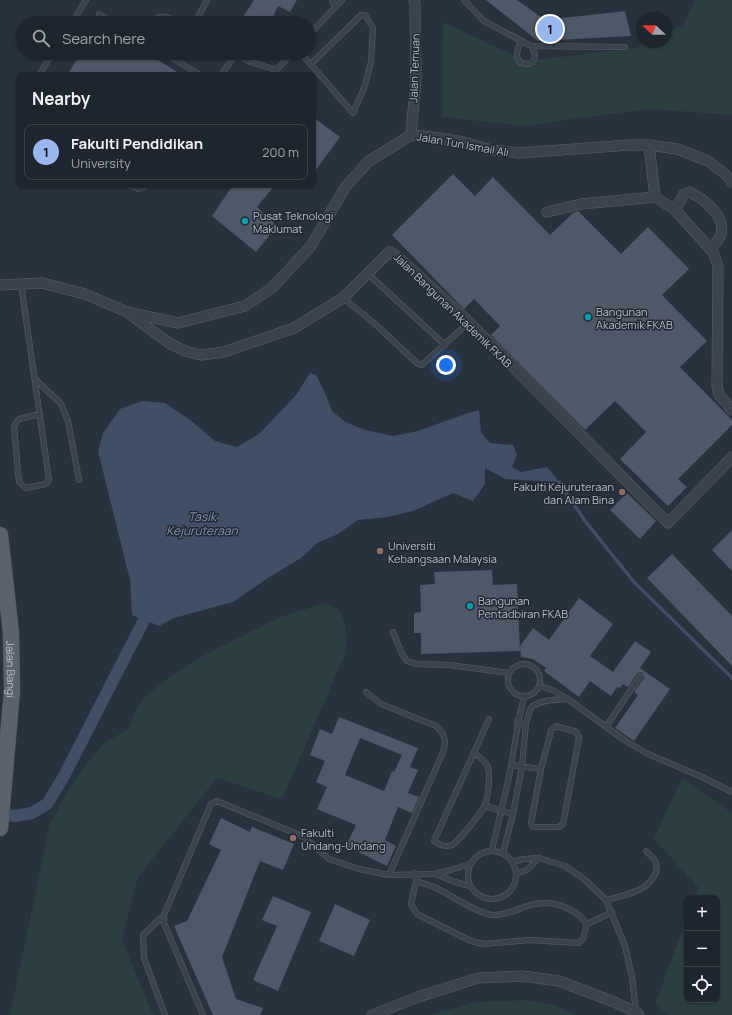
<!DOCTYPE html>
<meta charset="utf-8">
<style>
body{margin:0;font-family:Manrope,sans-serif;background:#2b313a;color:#f1f3f6}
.controls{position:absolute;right:12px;bottom:12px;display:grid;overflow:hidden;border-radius:8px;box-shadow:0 1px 3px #0004}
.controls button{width:36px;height:36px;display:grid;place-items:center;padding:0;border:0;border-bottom:1px solid #3c424a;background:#1e252e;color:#f1f3f6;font:20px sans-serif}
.compass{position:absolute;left:636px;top:12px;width:36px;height:36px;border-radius:50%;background:#1e252e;box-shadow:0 1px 3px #0004;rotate:292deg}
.you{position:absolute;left:446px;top:365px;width:14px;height:14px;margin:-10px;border:3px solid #fff;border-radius:50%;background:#1a73e8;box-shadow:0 0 0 6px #1a73e833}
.badge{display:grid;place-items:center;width:26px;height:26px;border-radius:50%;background:#99b7ee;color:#111;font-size:13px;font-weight:700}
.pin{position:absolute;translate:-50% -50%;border:2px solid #fff;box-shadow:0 1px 4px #0006}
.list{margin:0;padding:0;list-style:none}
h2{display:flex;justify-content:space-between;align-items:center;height:52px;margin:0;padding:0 16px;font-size:17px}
h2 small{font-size:13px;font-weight:400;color:#a1a5aa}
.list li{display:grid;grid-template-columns:26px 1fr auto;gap:12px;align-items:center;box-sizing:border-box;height:56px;margin:0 8px 8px;padding:0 8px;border:1px solid #3c424a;border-radius:8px}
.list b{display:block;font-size:15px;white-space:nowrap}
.list p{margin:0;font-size:13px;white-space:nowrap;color:#a1a5aa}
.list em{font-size:13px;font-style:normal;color:#a1a5aa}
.icon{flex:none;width:22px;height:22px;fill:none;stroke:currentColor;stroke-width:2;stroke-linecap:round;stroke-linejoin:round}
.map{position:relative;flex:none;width:732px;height:1015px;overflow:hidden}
.search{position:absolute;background:#1e252e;box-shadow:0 1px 3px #0004;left:16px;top:16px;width:300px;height:44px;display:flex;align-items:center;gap:10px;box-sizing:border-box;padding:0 14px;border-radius:22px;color:#a1a5aa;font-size:15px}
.panel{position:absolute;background:#1e252e;box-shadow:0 1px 3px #0004;left:16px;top:72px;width:300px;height:116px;border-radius:8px}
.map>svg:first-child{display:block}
.green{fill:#2b3e40}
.water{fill:#404e66}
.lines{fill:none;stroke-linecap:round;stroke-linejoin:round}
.stream{stroke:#404e66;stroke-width:3.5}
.canal{stroke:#404e66;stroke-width:12}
.building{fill:#4f5867;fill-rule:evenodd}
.service-casing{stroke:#5a616c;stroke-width:6}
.minor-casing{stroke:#5a616c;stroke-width:11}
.primary-casing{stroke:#464c58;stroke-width:17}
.service{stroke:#3c434e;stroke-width:5}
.minor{stroke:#3c434e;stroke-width:10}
.primary{stroke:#5b626e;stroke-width:16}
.culture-dot{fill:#0f9aa8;stroke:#212834;stroke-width:1.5}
.education-dot{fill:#8d6e63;stroke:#212834;stroke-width:1.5}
.labels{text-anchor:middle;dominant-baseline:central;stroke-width:3;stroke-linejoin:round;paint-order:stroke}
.street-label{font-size:11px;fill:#b9bec9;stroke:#212834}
.poi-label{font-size:11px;fill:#b9bec9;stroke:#212834;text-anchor:start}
.water-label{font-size:12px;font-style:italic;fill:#8494ad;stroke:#212834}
</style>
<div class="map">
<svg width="732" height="1015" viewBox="0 0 732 1015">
<rect width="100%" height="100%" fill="#28313e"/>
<!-- green -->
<path class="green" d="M 695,0 L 732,0 L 732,115 L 648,109 L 524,126 L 442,117 L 443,22 L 526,61 L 636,48 L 648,42 L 666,42 L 666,33 L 683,25 Z
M 322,604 C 326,605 330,605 334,607 C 348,613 346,639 346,652 L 282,799 L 217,778 L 138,877 L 122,940 L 153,1015 L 10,1015 L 50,823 L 70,787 L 87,763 L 106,742 L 129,728 L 135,711 L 144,698 L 168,678 L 204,655 L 280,617 Z
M 682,778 L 732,813 L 732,1015 L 669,1015 L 655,1004 L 687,917 L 687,1000 L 717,1000 L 717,898 L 694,898 L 698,887 L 654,839 Z
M 526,1000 L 554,1005 L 576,1015 L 430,1015 L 475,1002 Z"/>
<!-- water -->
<path class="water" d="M 310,373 L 316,375 L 326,395 L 332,411 L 345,422 L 365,430 L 393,436 L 418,431 L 462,415 L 479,410 L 481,432 L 490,443 L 513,445 L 517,455 L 512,467 L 521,472 L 547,467 L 559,482 L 505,479 L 485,468 L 485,484 L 473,501 L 453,493 L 413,511 L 388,517 L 358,520 L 338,534 L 317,543 L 301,558 L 268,578 L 233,602 L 174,618 L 159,626 L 132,615 L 130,580 L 98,451 L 103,433 L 120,409 L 142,401 L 165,403 L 189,419 L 215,441 L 237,447 L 259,434 L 296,395 Z"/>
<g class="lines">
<!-- stream -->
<path class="stream" d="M 559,482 L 585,521 L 634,582 L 732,678"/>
<!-- canal -->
<path class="canal" d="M 0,814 L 15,816 L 32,813 L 47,804 L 64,776 L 144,620"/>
</g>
<!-- building -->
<path class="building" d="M 254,0 L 297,0 L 290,12 L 278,6 L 270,23 L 256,23 L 243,17 Z
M 486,0 L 517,0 L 545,20 L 625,11 L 631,36 L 538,41 Z
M 81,53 L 147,53 L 182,75 L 67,75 Z
M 313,117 L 340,137 L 313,174 Z
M 453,174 L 475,196 L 493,177 L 550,235 L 573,213 L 578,211 L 621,254 L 648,227 L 689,269 L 662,295 L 707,341 L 680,367 L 732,420 L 732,425 L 678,479 L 687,487 L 668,506 L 620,459 L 646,432 L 615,401 L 585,430 L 491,335 L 500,326 L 474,299 L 464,309 L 392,235 Z
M 233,185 L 275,185 L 257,207 L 277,226 L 256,252 L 212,216 Z
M 627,493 L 656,521 L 640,539 L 610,510 Z
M 732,530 L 732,571 L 712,550 Z
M 672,554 L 732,616 L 732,666 L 647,578 Z
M 492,570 L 493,585 L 517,584 L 520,651 L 421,654 L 421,633 L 414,633 L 414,613 L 421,612 L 420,585 L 435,584 L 434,572 Z
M 579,598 L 613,624 L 590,656 L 613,672 L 635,641 L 651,652 L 640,668 L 670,689 L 634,741 L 615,728 L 638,695 L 634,692 L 644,678 L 643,673 L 640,672 L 637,673 L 628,687 L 623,684 L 620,688 L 617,687 L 611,696 L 590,681 L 579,697 L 544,671 L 546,668 L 533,659 L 521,657 L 520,646 L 533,628 L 549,640 Z
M 339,717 L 418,748 L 410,767 L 418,770 L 408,793 L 419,797 L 412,813 L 398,807 L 385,840 L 396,846 L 387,866 L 346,846 L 356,825 L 317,809 L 327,787 L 316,782 L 325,761 L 310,755 L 320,729 L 332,734 ZM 360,738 L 402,755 L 394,772 L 392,771 L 384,791 L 345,775 Z
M 221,818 L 250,832 L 252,827 L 294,844 L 283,870 L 260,861 L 222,957 L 236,999 L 263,1008 L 260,1015 L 213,1015 L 174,926 L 187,921 L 221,850 L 209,844 Z
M 273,896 L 311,912 L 278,991 L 253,980 L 277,926 L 262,920 Z
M 335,904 L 370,920 L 354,956 L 319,941 Z"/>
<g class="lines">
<!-- service casing -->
<g class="service-casing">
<path id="service" d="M 332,0 L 335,7
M 464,0 L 484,21 L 531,46 L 625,47
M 99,14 L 114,23
M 72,23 L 86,0
M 148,23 C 162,14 165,15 179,23
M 195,23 L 207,0
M 309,35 L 342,0
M 521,41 C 516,52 513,65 530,64 L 534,60 L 535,55 L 532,46
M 164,53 L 200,75
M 234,53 L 251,62 L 276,70
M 301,53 L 353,113 L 364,88 L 371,62 L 373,28 L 365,15 L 361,15 L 311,64
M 39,75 L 53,53
M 221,75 L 236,54
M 272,75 L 292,53
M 129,185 C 136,189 141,191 147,185
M 367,273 L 445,345
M 21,284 L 49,480 L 46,484 L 26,488 L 19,482 L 14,426 L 19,419 L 40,414
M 343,298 L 374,323 L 418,364 L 422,365 L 469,322
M 35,379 L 61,404 L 68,421 L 79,480
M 393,632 L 402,654 L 407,661 L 416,664 L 449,665 L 509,673
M508 680a16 16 0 1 1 32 0a16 16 0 1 1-32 0Z
M 540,686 L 552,690 L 568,699 L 624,740 L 648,754 L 702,777 L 732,792
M 366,692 L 381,704 L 436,726 L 443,734 L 445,741 L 444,750 L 389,875
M 526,723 C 528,718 529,709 533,706 C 542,699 558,700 568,699
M 556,726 L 577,732 L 579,738 L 563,824 L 559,827 L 533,827 L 531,823 L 541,769 L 550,735 L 551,730 Z
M 606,727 L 640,676
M 474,752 C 478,756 484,760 487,765 C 491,772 488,797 485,805 C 483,811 457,843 452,845 C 446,847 439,845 434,841 L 489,719
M 511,765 L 541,769
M 485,806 L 513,814
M 492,850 C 498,822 506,794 511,766 C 515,743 518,720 524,697
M468 875a24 24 0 1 1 48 0a24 24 0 1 1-48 0Z
M 503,853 L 513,814 L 522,766 L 526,723 L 517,721
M 512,862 L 524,859 L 539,858 L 565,866 L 584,879 L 606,900 L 625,946 L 632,977 L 636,1012
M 415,873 L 416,881 L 411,904 L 417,914 L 471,941 L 484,944 L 529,940 L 579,943 L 583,939 L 587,924 C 573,905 548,899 527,906 C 516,910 506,915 494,915 C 483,916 453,897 442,891 C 434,886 424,884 416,881
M 435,874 L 455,882 L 470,886
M 516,874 L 527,870 L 539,858
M 606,900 C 624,895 649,892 656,872 C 657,869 656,863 655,860 L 646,851
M 164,915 L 164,923 L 203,1015
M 587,924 L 612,912
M 165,1015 L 144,958 L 143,935 L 164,915 L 211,804 L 217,801 L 304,837 L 329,859 L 359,869 L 389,875 L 434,874 L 451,870 L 470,864"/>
</g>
<!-- minor casing -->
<g class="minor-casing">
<path id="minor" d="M 411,135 L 416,78 L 415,4 L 414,0
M 649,145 L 655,197 L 675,210 L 713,252 L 718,266 L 717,386 L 719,395 L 732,410
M 675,210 L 684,194 L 689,192 C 703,198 726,216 721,234 C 720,239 714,245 710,249
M 547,212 L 581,204 L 655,197
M 0,285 L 42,283 L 85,294 L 127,312 L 178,323 L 245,306 L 272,288 L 311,246 L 346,186 L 369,161 L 411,135 L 440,138 L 463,142 L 492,150 L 519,153 L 630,145 L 649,145 L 677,149 L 708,161 L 725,174 L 732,182
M 131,315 L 169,343 L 185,351 L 201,355 L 224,352 L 294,328 L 343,298 L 389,252 L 391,252 L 404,262 L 469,322 L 668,523 L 732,457
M 372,1015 L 418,997 L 478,978 L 522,976 L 559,981 L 614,1002 L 636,1012 L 639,1015"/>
</g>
<!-- primary casing -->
<g class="primary-casing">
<g id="primary">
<path id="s1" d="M 0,535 L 11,633 L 12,691 L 0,828"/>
</g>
</g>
<!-- service -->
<use href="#service" class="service"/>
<!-- minor -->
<use href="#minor" class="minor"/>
<!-- primary -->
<use href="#primary" class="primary"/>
</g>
<!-- markers -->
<g class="culture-dot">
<circle cx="245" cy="221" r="4"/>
<circle cx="588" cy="317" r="4"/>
<circle cx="470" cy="606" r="4"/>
</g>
<g class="education-dot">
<circle cx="622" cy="492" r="4"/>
<circle cx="380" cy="551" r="4"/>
<circle cx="293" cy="838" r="4"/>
</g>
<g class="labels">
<!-- street labels -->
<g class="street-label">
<text transform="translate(414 68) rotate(-88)">Jalan Temuan</text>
<text transform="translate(463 144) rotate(10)">Jalan Tun Ismail Ali</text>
<text transform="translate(453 310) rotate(44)">Jalan Bangunan Akademik FKAB</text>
<text stroke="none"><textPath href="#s1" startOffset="135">Jalan Bangi</textPath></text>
</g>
<!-- poi labels -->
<g class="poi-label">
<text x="253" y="215">Pusat Teknologi<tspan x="253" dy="13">Maklumat</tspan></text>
<text x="596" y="311">Bangunan<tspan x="596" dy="13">Akademik FKAB</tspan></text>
<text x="614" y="486" text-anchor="end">Fakulti Kejuruteraan<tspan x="614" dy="13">dan Alam Bina</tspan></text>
<text x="388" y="545">Universiti<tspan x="388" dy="13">Kebangsaan Malaysia</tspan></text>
<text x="478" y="600">Bangunan<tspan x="478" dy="13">Pentadbiran FKAB</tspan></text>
<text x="301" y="832">Fakulti<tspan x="301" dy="13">Undang-Undang</tspan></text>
</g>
<!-- water labels -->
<g class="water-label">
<text x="202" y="516">Tasik<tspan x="202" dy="14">Kejuruteraan</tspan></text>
</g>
</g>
</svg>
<div class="controls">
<button>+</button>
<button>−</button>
<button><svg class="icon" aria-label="locate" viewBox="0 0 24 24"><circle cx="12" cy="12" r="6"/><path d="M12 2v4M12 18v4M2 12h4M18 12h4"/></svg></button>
</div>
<svg class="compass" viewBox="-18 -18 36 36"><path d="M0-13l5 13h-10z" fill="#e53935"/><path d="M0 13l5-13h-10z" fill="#a1a5aa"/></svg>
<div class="you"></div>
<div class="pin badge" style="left:550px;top:29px">1</div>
<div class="search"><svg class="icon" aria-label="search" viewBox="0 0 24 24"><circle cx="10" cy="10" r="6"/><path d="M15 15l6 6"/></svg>Search here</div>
<section class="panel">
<h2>Nearby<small></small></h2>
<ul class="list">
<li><span class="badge">1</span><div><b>Fakulti Pendidikan</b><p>University</p></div><em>200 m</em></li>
</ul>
</section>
</div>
